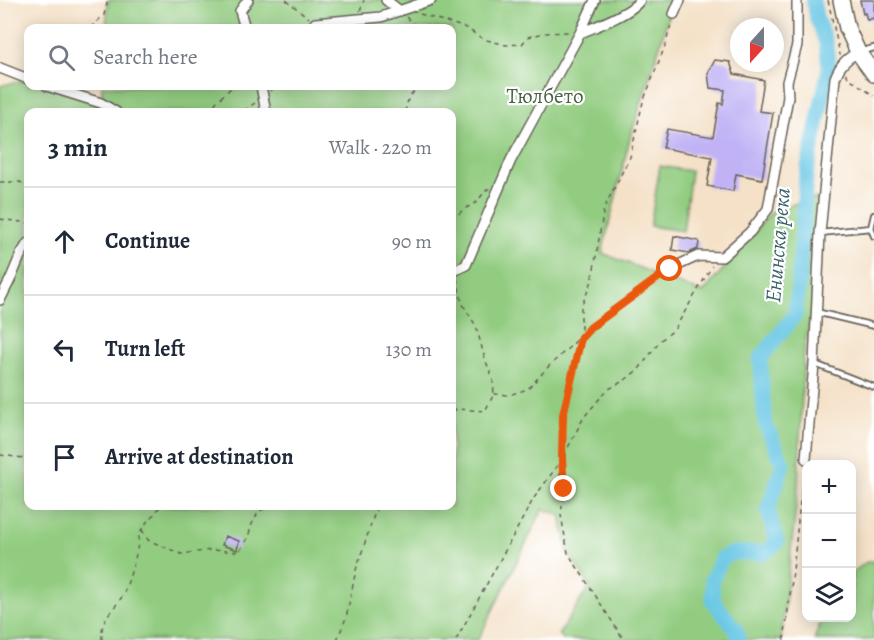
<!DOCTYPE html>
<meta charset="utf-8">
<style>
body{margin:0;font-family:Alegreya,serif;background:#f6f6f7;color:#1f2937}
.controls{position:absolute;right:18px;bottom:18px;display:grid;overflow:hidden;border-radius:12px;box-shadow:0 3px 15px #0003}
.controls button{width:54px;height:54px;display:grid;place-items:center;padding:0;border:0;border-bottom:2px solid #e0e1e3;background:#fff;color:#1f2937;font:30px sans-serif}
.compass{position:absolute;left:730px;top:18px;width:54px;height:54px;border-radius:50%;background:#fff;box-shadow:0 3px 15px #0003;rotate:201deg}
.stop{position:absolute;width:18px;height:18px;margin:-14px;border:4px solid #ea580c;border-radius:50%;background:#fff}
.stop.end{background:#ea580c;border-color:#fff;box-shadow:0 2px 6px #0008}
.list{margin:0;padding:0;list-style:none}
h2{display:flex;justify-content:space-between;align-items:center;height:78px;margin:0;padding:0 24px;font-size:26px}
h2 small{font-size:20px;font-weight:400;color:#747a83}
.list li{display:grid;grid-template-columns:39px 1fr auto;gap:18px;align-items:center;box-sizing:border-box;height:108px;padding:0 24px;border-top:2px solid #e0e1e3}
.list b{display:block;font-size:22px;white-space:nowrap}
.list em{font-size:20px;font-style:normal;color:#747a83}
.icon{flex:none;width:33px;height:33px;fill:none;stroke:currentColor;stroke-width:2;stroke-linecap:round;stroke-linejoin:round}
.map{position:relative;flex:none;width:874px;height:640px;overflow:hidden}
.search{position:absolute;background:#fff;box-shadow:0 3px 15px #0003;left:24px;top:24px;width:432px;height:66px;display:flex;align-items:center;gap:15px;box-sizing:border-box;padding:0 21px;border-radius:12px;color:#747a83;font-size:22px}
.panel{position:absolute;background:#fff;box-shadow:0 3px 15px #0003;left:24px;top:108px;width:432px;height:402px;border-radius:12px}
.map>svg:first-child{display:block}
.green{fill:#92cc80;stroke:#57744e;stroke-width:1.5;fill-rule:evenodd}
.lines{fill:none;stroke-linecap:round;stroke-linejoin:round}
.river{stroke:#66c6e4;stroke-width:15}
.building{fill:#c0b2f5}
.lane-casing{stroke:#686158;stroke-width:8}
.street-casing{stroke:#686158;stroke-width:12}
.primary-casing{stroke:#686158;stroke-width:18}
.path{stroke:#686158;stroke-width:1.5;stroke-dasharray:4.5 4.5;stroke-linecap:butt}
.lane{stroke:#fff;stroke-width:4.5}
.street{stroke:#fff;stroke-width:9}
.primary{stroke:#fff;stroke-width:15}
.route{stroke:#ea580c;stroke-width:8}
.labels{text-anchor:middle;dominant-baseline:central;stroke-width:4.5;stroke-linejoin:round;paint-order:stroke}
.park-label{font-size:21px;fill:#4b6244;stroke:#fff}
.water-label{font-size:22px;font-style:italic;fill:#3a606c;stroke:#fff}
</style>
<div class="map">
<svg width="874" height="640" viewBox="0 0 874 640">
<rect width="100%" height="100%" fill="#fff"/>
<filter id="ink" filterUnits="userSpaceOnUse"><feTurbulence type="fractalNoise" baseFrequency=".0167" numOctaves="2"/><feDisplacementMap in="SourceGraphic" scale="12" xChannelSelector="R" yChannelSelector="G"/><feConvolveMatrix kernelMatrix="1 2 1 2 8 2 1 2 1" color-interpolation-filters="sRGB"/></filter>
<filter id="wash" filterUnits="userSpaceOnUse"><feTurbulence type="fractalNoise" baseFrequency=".008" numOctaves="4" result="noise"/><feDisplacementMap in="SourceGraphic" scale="24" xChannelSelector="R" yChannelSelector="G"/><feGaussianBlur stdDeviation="1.35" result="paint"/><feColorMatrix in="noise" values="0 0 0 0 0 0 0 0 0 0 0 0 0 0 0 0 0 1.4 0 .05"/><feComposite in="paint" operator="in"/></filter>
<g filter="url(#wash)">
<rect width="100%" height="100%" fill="#f4e1c7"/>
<!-- green -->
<path class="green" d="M 108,0 L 673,0 L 660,45 L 630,138 L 602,253 L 703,293 L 774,209 L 818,198 L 812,311 L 804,349 L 798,488 L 781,640 L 564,640 L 559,634 L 590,586 L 568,553 L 561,515 L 543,509 L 478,640 L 0,640 L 0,86 L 27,79 L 28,79 L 28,86 L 47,86 L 101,103 L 102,86 L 452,86 L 452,28 L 106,28 ZM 28,112 L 452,112 L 452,506 L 28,506 Z
M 660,166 L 691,171 L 683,231 L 650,226 Z
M 874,561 L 874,640 L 814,640 L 822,618 L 852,618 L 852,573 L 867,562 Z"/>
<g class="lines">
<!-- river -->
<path class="river" d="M 738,640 L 737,631 L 713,601 L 712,580 L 722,558 L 733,553 L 764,553 L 777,542 L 768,510 L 783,464 L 765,423 L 760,359 L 795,315 L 799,280 L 806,176 L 829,68 L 826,43 L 816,16 L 813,0"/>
</g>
<g id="blocks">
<!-- building -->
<path class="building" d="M 860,0 L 874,0 L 874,18 L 867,20 L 865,13 L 863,14 Z
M 715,60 L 730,62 L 734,74 L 764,80 L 759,111 L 773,113 L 762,179 L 736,174 L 733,191 L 707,186 L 712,157 L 663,148 L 667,129 L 713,137 L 719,103 L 723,104 L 725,90 L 710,88 L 708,73 Z
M 674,236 L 699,241 L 698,249 L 689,253 L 672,250 Z
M 225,536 L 239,541 L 237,550 L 222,545 Z"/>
</g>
</g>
<g filter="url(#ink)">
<use href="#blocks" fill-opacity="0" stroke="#686158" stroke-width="1.5"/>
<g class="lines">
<!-- lane casing -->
<g class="lane-casing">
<path id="lane" d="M 862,51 L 874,48
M 874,215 L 871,228 L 874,236
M 820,233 L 871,228
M 816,312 L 874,326
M 815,364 L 874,387"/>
</g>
<!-- street casing -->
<g class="street-casing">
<path id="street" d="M 386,0 L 400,11
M 674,14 L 680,0
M 315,23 L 381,17 L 431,0
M 245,28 L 240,11 L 248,0
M 580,33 C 595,27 632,13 640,0
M 0,68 L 28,79
M 47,86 L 101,103 L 116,112
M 261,86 L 266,112
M 670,269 L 698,256 L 722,257 L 750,232 L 768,209 L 788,97 L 787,82 L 797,45 L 797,0
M 452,272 L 466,265 L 511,160 L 580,33 L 595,0
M 0,300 L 11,278 L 21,254 L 28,243
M 806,459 L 814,364 L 820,233 L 835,78 C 840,65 846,59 858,52"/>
</g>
<!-- primary casing -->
<g class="primary-casing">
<path id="primary" d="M 841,0 L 847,28 L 858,52 L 874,74"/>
</g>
<!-- path -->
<path class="path" d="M 286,0 L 309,18
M 828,0 L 840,55
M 360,11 L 364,0
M 420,14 L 466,28 L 483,39 L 506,45 L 522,44 L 528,37 L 544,33 L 570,32
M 406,17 L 418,28
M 91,28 L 92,26 L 104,15 L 108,0
M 295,28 L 305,25
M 846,73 L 848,77 L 874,96
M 270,91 L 277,86
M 210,112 L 216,102 L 233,86
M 226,112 L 245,110 L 255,103
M 405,112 C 407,102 409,93 419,89 L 420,86
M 0,182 L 20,182 L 28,186
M 0,219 L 28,223
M 452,220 L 463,210 L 477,202 L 485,191 L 490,188
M 452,305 L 455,281
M 494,394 L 509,395 L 528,389 L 549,366 L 591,327 L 662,275
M 452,411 L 459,409 L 485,411 L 494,394 L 493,380 L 485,359 L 476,326 L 462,303 L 457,279
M 0,455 L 24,458 L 28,456
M 564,455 L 584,417 L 607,390 L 625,380 L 639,369 L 661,340 L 674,330 L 712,266
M 563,460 L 564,489 L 561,515 L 568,553 L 624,640
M 142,530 L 148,540 L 181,554 L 212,550 L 239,552 L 248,537 L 252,524 L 259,511 L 272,506
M 102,640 C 100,615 113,613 123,595 C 127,586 135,560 137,550 C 138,545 138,540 139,536 C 142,524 154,517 160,506
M 337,640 L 346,618 L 356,570 L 377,506
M 456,640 L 534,498 L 563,458 L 563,415 L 581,338 L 581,307 L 592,281 L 604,208 L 630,157 L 643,102 L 665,46 L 672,21
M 784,640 L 792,580 L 800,502 L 806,468"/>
<!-- lane -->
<use href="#lane" class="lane"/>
<!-- street -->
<use href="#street" class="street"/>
<!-- primary -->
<use href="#primary" class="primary"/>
</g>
</g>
<g class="lines" filter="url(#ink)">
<!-- route -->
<path class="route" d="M 564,489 L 562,458 L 563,415 L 581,338 L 591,327 L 670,269"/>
</g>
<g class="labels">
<!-- park labels -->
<g class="park-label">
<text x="545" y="96">Тюлбето</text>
</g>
<!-- water labels -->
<g class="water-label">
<text transform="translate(778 245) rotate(-85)">Енинска река</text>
</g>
</g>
</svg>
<div class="controls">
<button>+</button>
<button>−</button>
<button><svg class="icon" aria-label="layers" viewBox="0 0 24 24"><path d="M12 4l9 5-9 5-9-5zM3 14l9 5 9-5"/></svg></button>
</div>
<svg class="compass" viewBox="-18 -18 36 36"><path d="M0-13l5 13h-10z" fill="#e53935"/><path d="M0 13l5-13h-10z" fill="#747a83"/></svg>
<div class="stop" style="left:670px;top:269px"></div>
<div class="stop end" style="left:564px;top:489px"></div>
<div class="search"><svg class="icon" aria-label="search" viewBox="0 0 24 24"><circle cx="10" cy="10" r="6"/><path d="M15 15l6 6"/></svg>Search here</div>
<section class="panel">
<h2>3 min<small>Walk · 220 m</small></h2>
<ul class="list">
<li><svg class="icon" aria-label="ahead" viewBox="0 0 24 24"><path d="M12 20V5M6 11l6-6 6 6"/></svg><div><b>Continue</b></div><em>90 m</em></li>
<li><svg class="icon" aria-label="left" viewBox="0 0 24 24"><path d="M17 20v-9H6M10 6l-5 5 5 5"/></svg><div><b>Turn left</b></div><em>130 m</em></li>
<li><svg class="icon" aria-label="arrive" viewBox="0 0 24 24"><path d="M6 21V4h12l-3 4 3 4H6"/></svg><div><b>Arrive at destination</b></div></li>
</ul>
</section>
</div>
